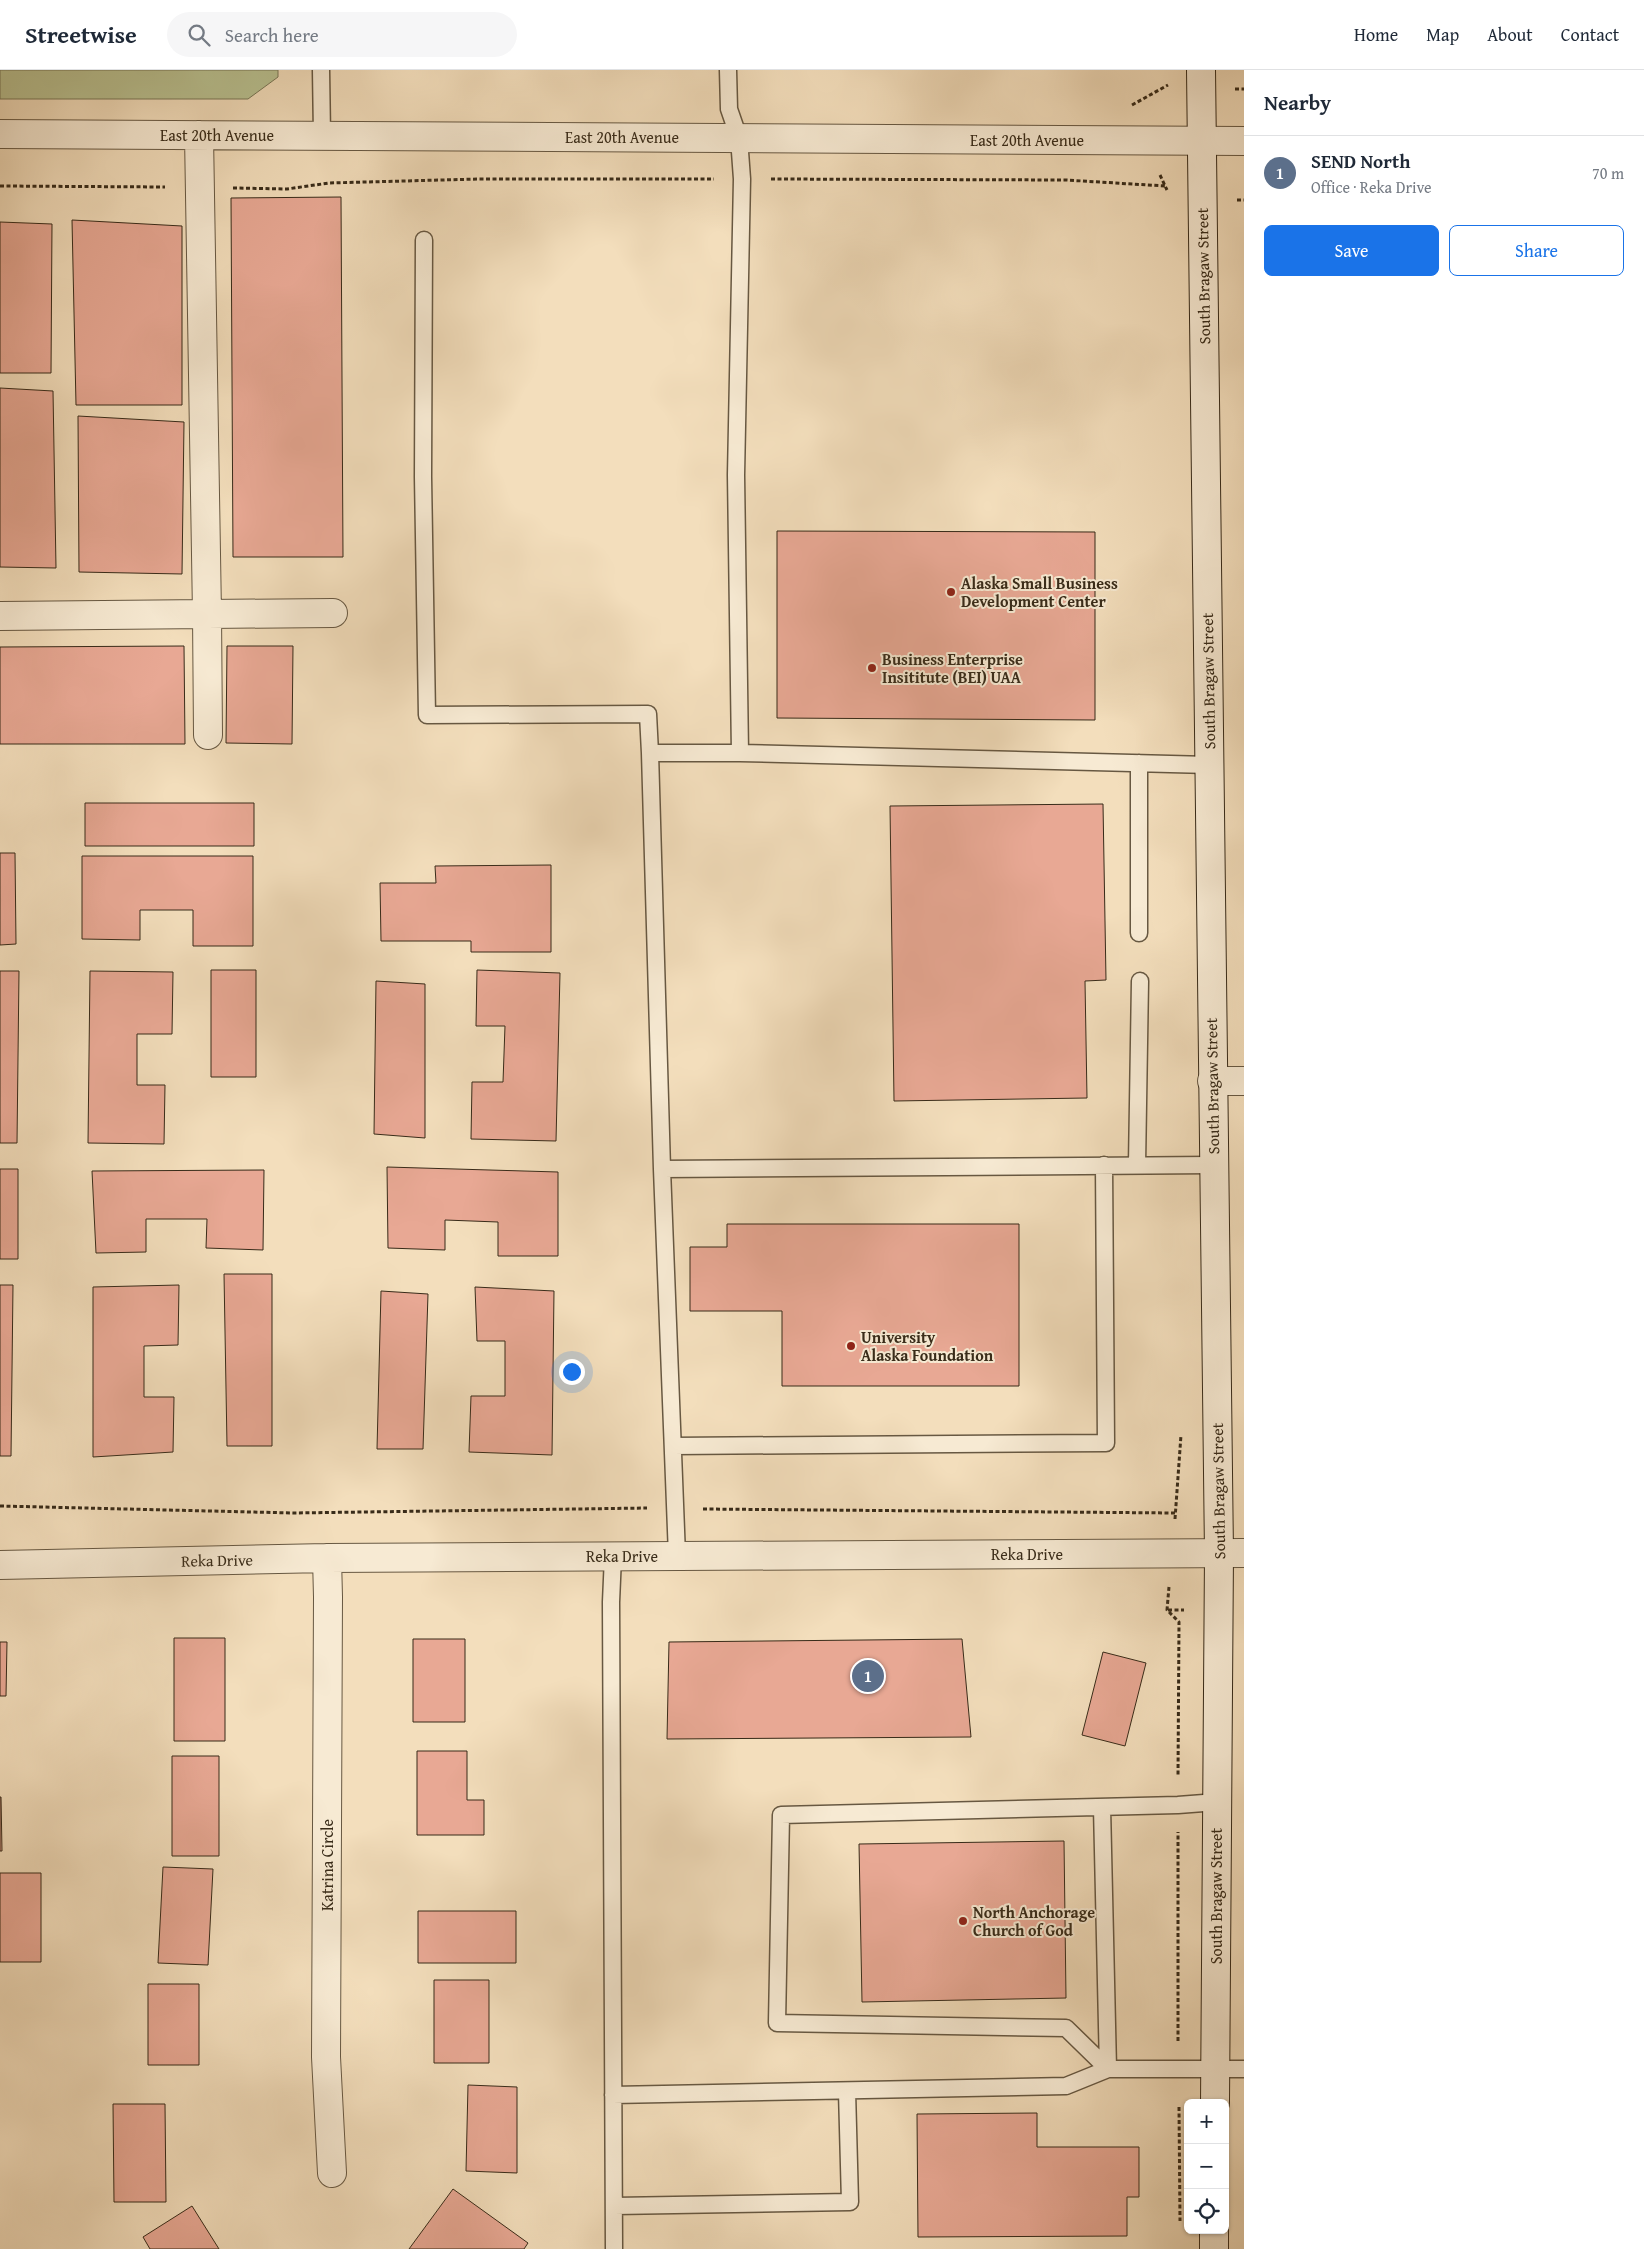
<!DOCTYPE html>
<meta charset="utf-8">
<style>
body{margin:0;font-family:"Gentium Book Plus",serif;background:#f6f6f7;color:#1f2937}
.controls{position:absolute;right:15px;bottom:15px;display:grid;overflow:hidden;border-radius:8px;box-shadow:0 1px 4px #0004}
.controls button{width:45px;height:45px;display:grid;place-items:center;padding:0;border:0;border-bottom:1px solid #e0e1e3;background:#fff;color:#1f2937;font:25px sans-serif}
.you{position:absolute;left:571px;top:1301px;width:18px;height:18px;margin:-12px;border:4px solid #fff;border-radius:50%;background:#1a73e8;box-shadow:0 0 0 8px #1a73e833}
.badge{display:grid;place-items:center;width:32px;height:32px;border-radius:50%;background:#1a73e8;color:#fff;font-size:16px;font-weight:700}
.pin{position:absolute;translate:-50% -50%;border:2px solid #fff;box-shadow:0 1px 5px #0006}
.list{margin:0;padding:0;list-style:none}
h2{display:flex;justify-content:space-between;align-items:center;height:65px;margin:0;padding:0 20px;font-size:21px}
h2 small{font-size:16px;font-weight:400;color:#747a83}
.list li{display:grid;grid-template-columns:32px 1fr auto;gap:15px;align-items:center;box-sizing:border-box;height:75px;padding:0 20px;border-top:1px solid #e0e1e3}
.list b{display:block;font-size:19px;white-space:nowrap}
.list p{margin:0;font-size:16px;white-space:nowrap;color:#747a83}
.list em{font-size:16px;font-style:normal;color:#747a83}
.actions{display:flex;gap:10px;padding:15px 20px}
.actions a{flex:1;padding:11px 0;border:1px solid #1a73e8;border-radius:8px;text-align:center;font-size:18px;color:#1a73e8}
.actions .main{background:#1a73e8;color:#fff}
.icon{flex:none;width:28px;height:28px;fill:none;stroke:currentColor;stroke-width:2;stroke-linecap:round;stroke-linejoin:round}
.map{position:relative;flex:none;width:1244px;height:2179px;overflow:hidden}
header{display:flex;align-items:center;gap:30px;box-sizing:border-box;height:70px;padding:0 25px;background:#fff;border-bottom:1px solid #e0e1e3}
header strong{font-size:24px}
nav{display:flex;gap:28px;margin-inline-start:auto;font-size:18px}
.search{width:350px;height:45px;background:#f6f6f7;display:flex;align-items:center;gap:12px;box-sizing:border-box;padding:0 18px;border-radius:28px;color:#747a83;font-size:19px}
main{display:flex}
aside{flex:1;background:#fff}
.map>svg:first-child{display:block}
.green{fill:#b9c292;stroke:#787656}
.building{fill:#e8a894;stroke:#382b19}
.lines{fill:none;stroke-linecap:round;stroke-linejoin:round}
.lane-casing{stroke:#675842;stroke-width:19}
.street-casing{stroke:#675842;stroke-width:30}
.secondary-casing{stroke:#382b19;stroke-width:30}
.path{stroke:#382b19;stroke-width:3;stroke-dasharray:4 2.5;stroke-linecap:butt}
.lane{stroke:#f7ead3;stroke-width:16}
.street{stroke:#f7ead3;stroke-width:28}
.secondary{stroke:#f7ead3;stroke-width:28}
.poi-dot{fill:#8f2418;stroke:#f7ead3;stroke-width:2}
.labels{text-anchor:middle;dominant-baseline:central;stroke-width:4;stroke-linejoin:round;paint-order:stroke}
.street-label{font-size:16px;fill:#382b19;stroke:#f7ead3}
.poi-label{font-size:16px;font-weight:bold;fill:#382b19;stroke:#f7ead3;text-anchor:start}
</style>
<header>
<strong>Streetwise</strong>
<div class="search"><svg class="icon" aria-label="search" viewBox="0 0 24 24"><circle cx="10" cy="10" r="6"/><path d="M15 15l6 6"/></svg>Search here</div>
<nav><a>Home</a><a>Map</a><a>About</a><a>Contact</a></nav>
</header>
<main>
<div class="map">
<svg width="1244" height="2179" viewBox="0 0 1244 2179">
<rect width="100%" height="100%" fill="#f3debc"/>
<filter id="stains"><feTurbulence type="fractalNoise" baseFrequency=".004" numOctaves="4"/><feColorMatrix values="0 0 0 0 .2 0 0 0 0 .09 0 0 0 0 .02 0 0 0 .5 -.17"/></filter>
<radialGradient id="worn" r=".72"><stop offset=".6" stop-color="#630" stop-opacity="0"/><stop offset="1" stop-color="#630" stop-opacity=".3"/></radialGradient>
<!-- green -->
<path class="green" d="M 0,0 L 278,0 L 278,7 L 248,29 L 0,29 Z"/>
<!-- building -->
<path class="building" d="M 341,127 L 343,487 L 233,487 L 231,128 Z
M 72,150 L 182,156 L 182,335 L 76,335 Z
M 0,152 L 52,154 L 51,303 L 0,303 Z
M 0,318 L 53,321 L 56,498 L 0,497 Z
M 78,346 L 184,352 L 182,504 L 79,502 Z
M 777,461 L 1095,462 L 1095,650 L 777,648 Z
M 184,576 L 185,674 L 0,674 L 0,577 Z
M 227,576 L 293,576 L 292,674 L 226,673 Z
M 85,733 L 254,733 L 254,776 L 85,776 Z
M 1103,734 L 1106,910 L 1085,911 L 1087,1028 L 894,1031 L 890,736 Z
M 0,783 L 15,783 L 16,874 L 0,875 Z
M 82,786 L 253,786 L 253,876 L 193,876 L 193,840 L 140,840 L 140,870 L 82,869 Z
M 551,795 L 551,882 L 471,882 L 471,871 L 381,871 L 380,813 L 436,813 L 435,796 Z
M 211,900 L 256,900 L 256,1007 L 211,1007 Z
M 477,900 L 560,903 L 556,1071 L 471,1069 L 472,1012 L 503,1012 L 505,956 L 476,956 Z
M 0,901 L 19,901 L 17,1073 L 0,1073 Z
M 90,901 L 173,902 L 172,964 L 137,964 L 137,1015 L 165,1015 L 164,1074 L 88,1073 Z
M 376,911 L 425,914 L 425,1068 L 374,1064 Z
M 387,1097 L 558,1102 L 558,1186 L 498,1186 L 498,1152 L 445,1150 L 445,1180 L 388,1178 Z
M 0,1099 L 18,1099 L 18,1189 L 0,1189 Z
M 264,1100 L 263,1180 L 206,1178 L 207,1149 L 146,1149 L 146,1182 L 96,1183 L 92,1101 Z
M 727,1154 L 1019,1154 L 1019,1316 L 782,1316 L 782,1241 L 690,1241 L 690,1177 L 727,1177 Z
M 224,1204 L 272,1204 L 272,1376 L 227,1376 Z
M 0,1215 L 13,1215 L 11,1386 L 0,1386 Z
M 179,1215 L 178,1275 L 144,1276 L 144,1327 L 174,1327 L 173,1382 L 93,1387 L 93,1217 Z
M 475,1217 L 554,1221 L 552,1385 L 469,1382 L 471,1326 L 505,1326 L 505,1271 L 477,1271 Z
M 381,1221 L 428,1224 L 423,1379 L 377,1379 Z
M 174,1568 L 225,1568 L 225,1671 L 174,1671 Z
M 413,1569 L 465,1569 L 465,1652 L 413,1652 Z
M 962,1569 L 971,1667 L 667,1669 L 669,1572 Z
M 0,1572 L 7,1572 L 6,1626 L 0,1626 Z
M 1103,1582 L 1146,1593 L 1125,1676 L 1082,1665 Z
M 417,1681 L 467,1681 L 467,1730 L 484,1730 L 484,1765 L 417,1765 Z
M 172,1686 L 219,1686 L 219,1786 L 172,1786 Z
M 0,1727 L 1,1727 L 2,1781 L 0,1781 Z
M 1064,1771 L 1066,1928 L 862,1932 L 859,1774 Z
M 163,1797 L 213,1799 L 208,1895 L 158,1893 Z
M 0,1803 L 41,1803 L 41,1892 L 0,1892 Z
M 418,1841 L 516,1841 L 516,1893 L 418,1893 Z
M 434,1910 L 489,1910 L 489,1993 L 434,1993 Z
M 148,1914 L 199,1914 L 199,1995 L 148,1995 Z
M 468,2015 L 517,2017 L 517,2103 L 466,2101 Z
M 113,2034 L 165,2034 L 166,2132 L 114,2132 Z
M 1037,2043 L 1037,2077 L 1139,2077 L 1139,2127 L 1127,2127 L 1127,2166 L 918,2167 L 917,2044 Z
M 453,2119 L 528,2173 L 524,2179 L 409,2179 Z
M 192,2136 L 219,2179 L 150,2179 L 143,2167 Z"/>
<g class="lines">
<!-- lane casing -->
<g class="lane-casing">
<path id="lane" d="M 321,0 L 322,65
M 728,0 L 729,39 L 739,68 L 742,109 L 736,405 L 740,683
M 424,170 L 423,407 L 427,645 L 648,644 L 650,683 L 740,683 L 1209,695
M 650,683 L 662,1099 L 1213,1095
M 1139,863 L 1139,693
M 1137,1095 L 1140,911
M 662,1099 L 677,1486
M 673,1376 L 1106,1373 L 1104,1095
M 613,1486 L 611,1532 L 614,2179
M 1102,1737 L 1108,1999
M 1108,1999 L 1066,1958 L 777,1953 L 781,1745 L 1178,1735 L 1217,1732
M 613,2025 L 1066,2016 L 1108,1999 L 1244,1999
M 615,2136 L 850,2132 L 847,2021"/>
</g>
<!-- street casing -->
<g class="street-casing">
<path id="street" d="M 0,64 L 1244,71
M 0,546 L 207,544 L 199,65
M 208,665 L 207,544 L 333,543
M 1212,1011 L 1244,1011
M 327,1488 L 328,1527 L 326,1987 L 332,2103
M 0,1495 L 327,1488 L 1244,1483"/>
</g>
<!-- secondary casing -->
<g class="secondary-casing">
<path id="secondary" d="M 1201,0 L 1219,1484 L 1215,2033
M 1214,2179 L 1214,2160"/>
</g>
<!-- path -->
<path class="path" d="M 1235,19 L 1244,19
M 1132,35 L 1168,15
M 1160,105 L 1167,120
M 771,109 L 1066,110 L 1165,116
M 0,116 L 165,117
M 233,118 L 287,119 L 329,113 L 479,109 L 714,109
M 1237,130 L 1244,130
M 0,1436 L 293,1443 L 647,1438
M 703,1439 L 1175,1443
M 1175,1449 L 1181,1365
M 1169,1517 L 1167,1540 L 1179,1552 L 1178,1706
M 1168,1540 L 1184,1540
M 1178,1971 L 1178,1762
M 1179,2037 L 1180,2151"/>
<!-- lane -->
<use href="#lane" class="lane"/>
<!-- street -->
<use href="#street" class="street"/>
<!-- secondary -->
<use href="#secondary" class="secondary"/>
</g>
<!-- markers -->
<g class="poi-dot">
<circle cx="951" cy="522" r="5"/>
<circle cx="872" cy="598" r="5"/>
<circle cx="851" cy="1276" r="5"/>
<circle cx="963" cy="1851" r="5"/>
</g>
<g class="labels">
<!-- street labels -->
<g class="street-label">
<text x="217" y="65">East 20th Avenue</text>
<text x="622" y="67">East 20th Avenue</text>
<text x="1027" y="70">East 20th Avenue</text>
<text transform="translate(1203 206) rotate(-91)">South Bragaw Street</text>
<text transform="translate(1208 611) rotate(-91)">South Bragaw Street</text>
<text transform="translate(1212 1016) rotate(-91)">South Bragaw Street</text>
<text transform="translate(1218 1421) rotate(-91)">South Bragaw Street</text>
<text x="1027" y="1484">Reka Drive</text>
<text x="622" y="1486">Reka Drive</text>
<text transform="translate(217 1490) rotate(-1)">Reka Drive</text>
<text transform="translate(327 1795) rotate(-90)">Katrina Circle</text>
<text transform="translate(1216 1826) rotate(-90)">South Bragaw Street</text>
</g>
<!-- poi labels -->
<g class="poi-label">
<text x="961" y="513">Alaska Small Business<tspan x="961" dy="18">Development Center</tspan></text>
<text x="882" y="589">Business Enterprise<tspan x="882" dy="18">Insititute (BEI) UAA</tspan></text>
<text x="861" y="1267">University<tspan x="861" dy="18">Alaska Foundation</tspan></text>
<text x="973" y="1842">North Anchorage<tspan x="973" dy="18">Church of God</tspan></text>
</g>
</g>
<rect width="100%" height="100%" filter="url(#stains)"/>
<rect width="100%" height="100%" fill="url(#worn)"/>
</svg>
<div class="controls">
<button>+</button>
<button>−</button>
<button><svg class="icon" aria-label="locate" viewBox="0 0 24 24"><circle cx="12" cy="12" r="6"/><path d="M12 2v4M12 18v4M2 12h4M18 12h4"/></svg></button>
</div>
<div class="you"></div>
<div class="pin badge" style="left:868px;top:1606px;background:#5c6f8a">1</div>
</div>
<aside>
<h2>Nearby<small></small></h2>
<ul class="list">
<li><span class="badge" style="background:#5c6f8a">1</span><div><b>SEND North</b><p>Office · Reka Drive</p></div><em>70 m</em></li>
</ul>
<div class="actions"><a class="main">Save</a><a>Share</a></div>
</aside>
</main>
